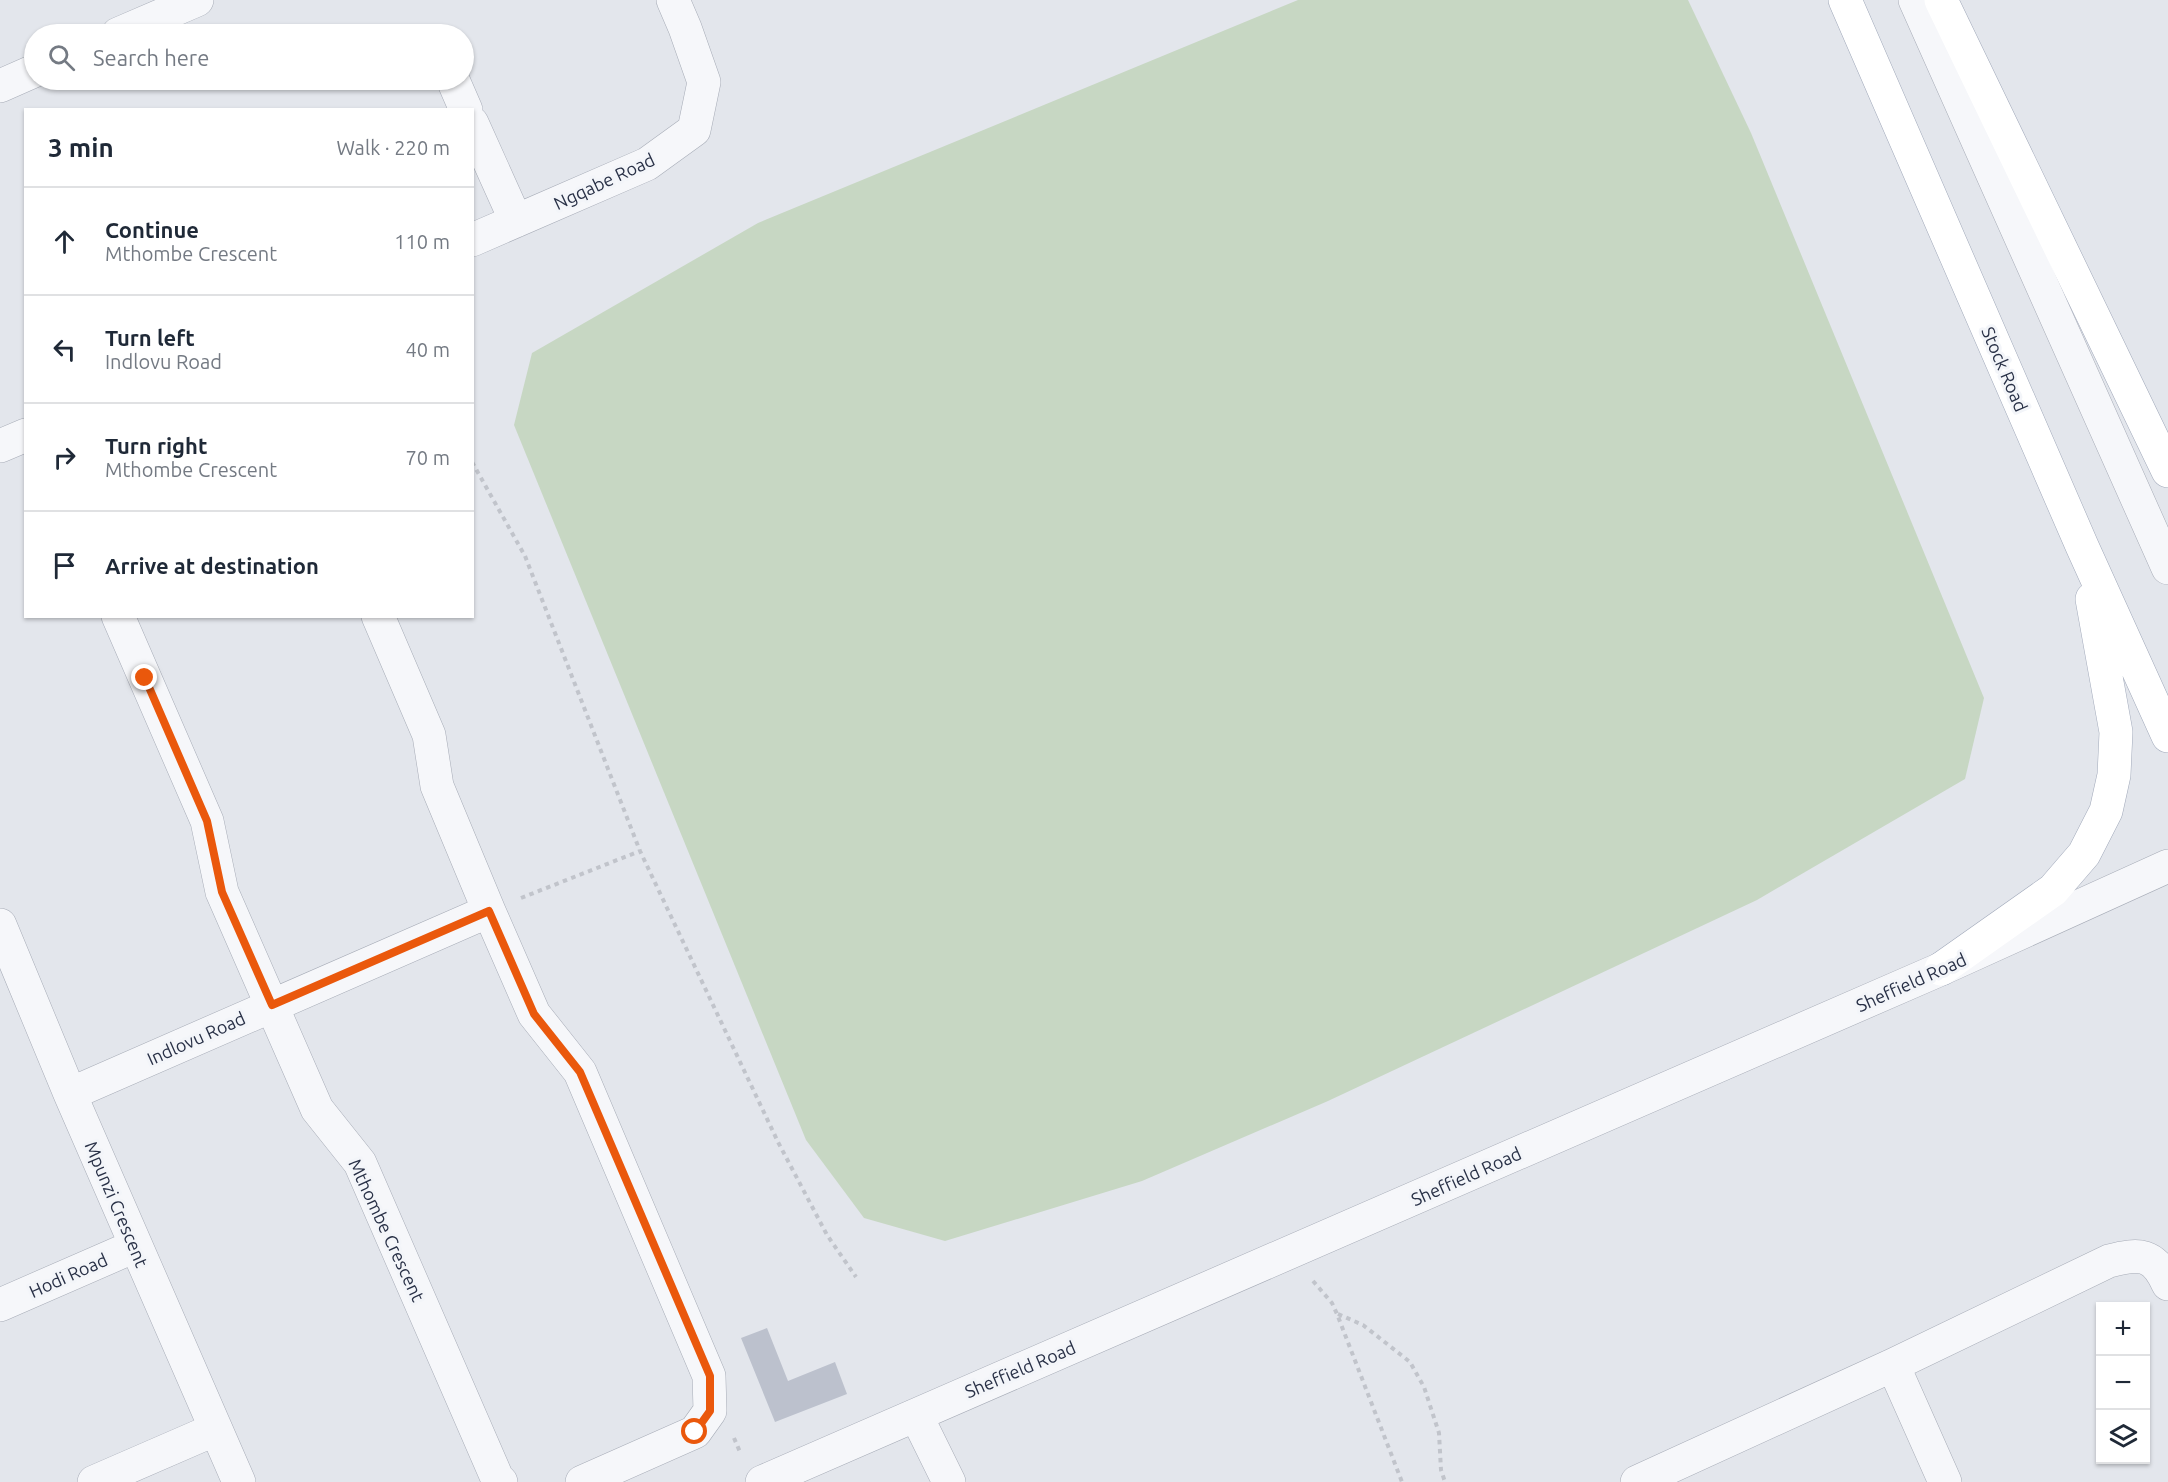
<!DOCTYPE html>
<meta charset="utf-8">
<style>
body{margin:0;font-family:Ubuntu,sans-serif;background:#f6f6f7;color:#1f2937}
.controls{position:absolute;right:18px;bottom:18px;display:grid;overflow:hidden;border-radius:0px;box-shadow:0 2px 4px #0004}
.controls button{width:54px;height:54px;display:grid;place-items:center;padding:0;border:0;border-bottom:2px solid #e0e1e3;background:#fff;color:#1f2937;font:30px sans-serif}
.stop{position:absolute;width:18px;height:18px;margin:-14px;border:4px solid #ea580c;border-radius:50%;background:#fff}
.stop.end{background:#ea580c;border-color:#fff;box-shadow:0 2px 6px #0008}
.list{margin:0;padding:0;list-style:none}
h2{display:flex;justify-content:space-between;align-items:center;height:78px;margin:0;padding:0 24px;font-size:26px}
h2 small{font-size:20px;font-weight:400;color:#747a83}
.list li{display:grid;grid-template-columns:39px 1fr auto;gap:18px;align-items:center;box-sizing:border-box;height:108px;padding:0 24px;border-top:2px solid #e0e1e3}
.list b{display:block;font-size:22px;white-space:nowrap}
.list p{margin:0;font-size:20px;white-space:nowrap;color:#747a83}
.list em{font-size:20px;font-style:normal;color:#747a83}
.icon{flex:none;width:33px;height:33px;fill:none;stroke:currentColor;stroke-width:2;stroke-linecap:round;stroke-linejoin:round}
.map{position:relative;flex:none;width:2168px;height:1482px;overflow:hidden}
.search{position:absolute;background:#fff;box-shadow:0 2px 4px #0004;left:24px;top:24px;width:450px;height:66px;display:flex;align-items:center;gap:15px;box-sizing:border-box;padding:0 21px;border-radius:33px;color:#747a83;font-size:22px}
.panel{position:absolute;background:#fff;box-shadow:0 2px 4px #0004;left:24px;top:108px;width:450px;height:510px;border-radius:0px}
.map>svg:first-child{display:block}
.green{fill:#c7d7c3}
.building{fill:#bcc1cd}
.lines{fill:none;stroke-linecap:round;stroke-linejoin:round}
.minor-casing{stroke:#a7acb7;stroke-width:34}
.major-casing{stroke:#a1a9ba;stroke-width:34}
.path{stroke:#c1c4cb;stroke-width:4;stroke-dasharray:4.5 4.5;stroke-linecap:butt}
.minor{stroke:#f6f7fa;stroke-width:33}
.major{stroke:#fff;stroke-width:33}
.route{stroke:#ea580c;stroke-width:8}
.labels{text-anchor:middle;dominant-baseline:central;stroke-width:6;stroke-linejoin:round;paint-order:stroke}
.street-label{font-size:18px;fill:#293147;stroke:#f3f5f9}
</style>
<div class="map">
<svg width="2168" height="1482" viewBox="0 0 2168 1482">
<rect width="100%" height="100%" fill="#e3e6ec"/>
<!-- green -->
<path class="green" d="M 1298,0 L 1688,0 L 1751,133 L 1984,698 L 1965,779 L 1757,900 L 1328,1101 L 1142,1181 L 945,1241 L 864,1218 L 806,1140 L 514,425 L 532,353 L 758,223 Z"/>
<!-- building -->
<path class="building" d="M 767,1328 L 788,1381 L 835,1362 L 847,1394 L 775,1422 L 741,1338 Z"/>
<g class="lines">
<!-- minor casing -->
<g class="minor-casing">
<path id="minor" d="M 1915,0 L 2168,568
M 118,34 L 197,0
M 453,80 L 466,110
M 0,86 L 34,71
M 472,123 L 516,221
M 472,240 L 647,164 L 694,130 L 704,82 L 685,28 L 673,0
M 0,446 L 26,435
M 118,616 L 207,821 L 222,892 L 317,1109 L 360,1163 L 497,1478 L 501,1482
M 378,616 L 429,735 L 437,786 L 489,911 L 534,1014 L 580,1072 L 709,1376 L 710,1411 L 695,1432 L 582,1482
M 0,925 L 70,1094 L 239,1482
M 70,1094 L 489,911
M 0,1305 L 135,1246
M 1893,1365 L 1945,1482
M 916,1415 L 949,1482
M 94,1482 L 216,1429
M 762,1482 L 1941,969 L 2168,866
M 1637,1482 L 1893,1365 L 2109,1261 C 2140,1253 2154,1253 2168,1284"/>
</g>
<!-- major casing -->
<g class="major-casing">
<path id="major" d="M 1845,0 L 2082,546 L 2168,736
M 1941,0 L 2168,471
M 1941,969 L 2053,890 L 2084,854 L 2106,811 L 2114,775 L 2116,732 L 2092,599"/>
</g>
<!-- path -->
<path class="path" d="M 472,462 L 525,556 L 640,851 L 778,1142 L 827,1235 L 856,1277
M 521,898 L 640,851
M 1313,1281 L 1332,1303 L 1337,1314 L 1402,1482
M 1338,1314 L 1363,1325 L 1410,1362 L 1424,1387 L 1439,1433 L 1441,1470 L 1445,1482
M 734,1438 L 740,1452"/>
<!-- minor -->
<use href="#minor" class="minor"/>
<!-- major -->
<use href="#major" class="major"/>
</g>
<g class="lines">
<!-- route -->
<path class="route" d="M 145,678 L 207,821 L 222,892 L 272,1005 L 489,911 L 534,1014 L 580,1072 L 710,1376 L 710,1411 L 695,1432"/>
</g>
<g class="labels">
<!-- street labels -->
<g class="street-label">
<text transform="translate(604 181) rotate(-25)">Ngqabe Road</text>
<text transform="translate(2005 369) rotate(67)">Stock Road</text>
<text transform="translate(1911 982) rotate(-24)">Sheffield Road</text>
<text transform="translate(196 1038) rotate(-24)">Indlovu Road</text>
<text transform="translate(1466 1176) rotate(-24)">Sheffield Road</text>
<text transform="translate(117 1204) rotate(67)">Mpunzi Crescent</text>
<text transform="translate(387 1230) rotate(65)">Mthombe Crescent</text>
<text transform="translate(68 1275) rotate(-24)">Hodi Road</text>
<text transform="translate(1020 1369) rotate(-23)">Sheffield Road</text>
</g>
</g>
</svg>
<div class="controls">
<button>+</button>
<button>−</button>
<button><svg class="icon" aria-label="layers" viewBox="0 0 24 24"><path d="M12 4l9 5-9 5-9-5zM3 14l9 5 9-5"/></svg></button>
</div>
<div class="stop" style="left:695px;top:1432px"></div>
<div class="stop end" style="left:145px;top:678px"></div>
<div class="search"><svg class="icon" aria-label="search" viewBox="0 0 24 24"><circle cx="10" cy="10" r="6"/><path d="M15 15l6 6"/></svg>Search here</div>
<section class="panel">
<h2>3 min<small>Walk · 220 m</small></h2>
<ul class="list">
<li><svg class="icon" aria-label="ahead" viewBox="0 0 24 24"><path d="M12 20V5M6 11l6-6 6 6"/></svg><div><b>Continue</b><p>Mthombe Crescent</p></div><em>110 m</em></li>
<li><svg class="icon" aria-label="left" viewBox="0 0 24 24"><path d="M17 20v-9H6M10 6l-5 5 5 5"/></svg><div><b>Turn left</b><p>Indlovu Road</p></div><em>40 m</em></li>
<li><svg class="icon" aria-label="right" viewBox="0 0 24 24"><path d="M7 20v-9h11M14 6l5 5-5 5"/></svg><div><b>Turn right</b><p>Mthombe Crescent</p></div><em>70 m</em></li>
<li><svg class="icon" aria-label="arrive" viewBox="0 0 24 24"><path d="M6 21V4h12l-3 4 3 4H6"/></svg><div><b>Arrive at destination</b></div></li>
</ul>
</section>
</div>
